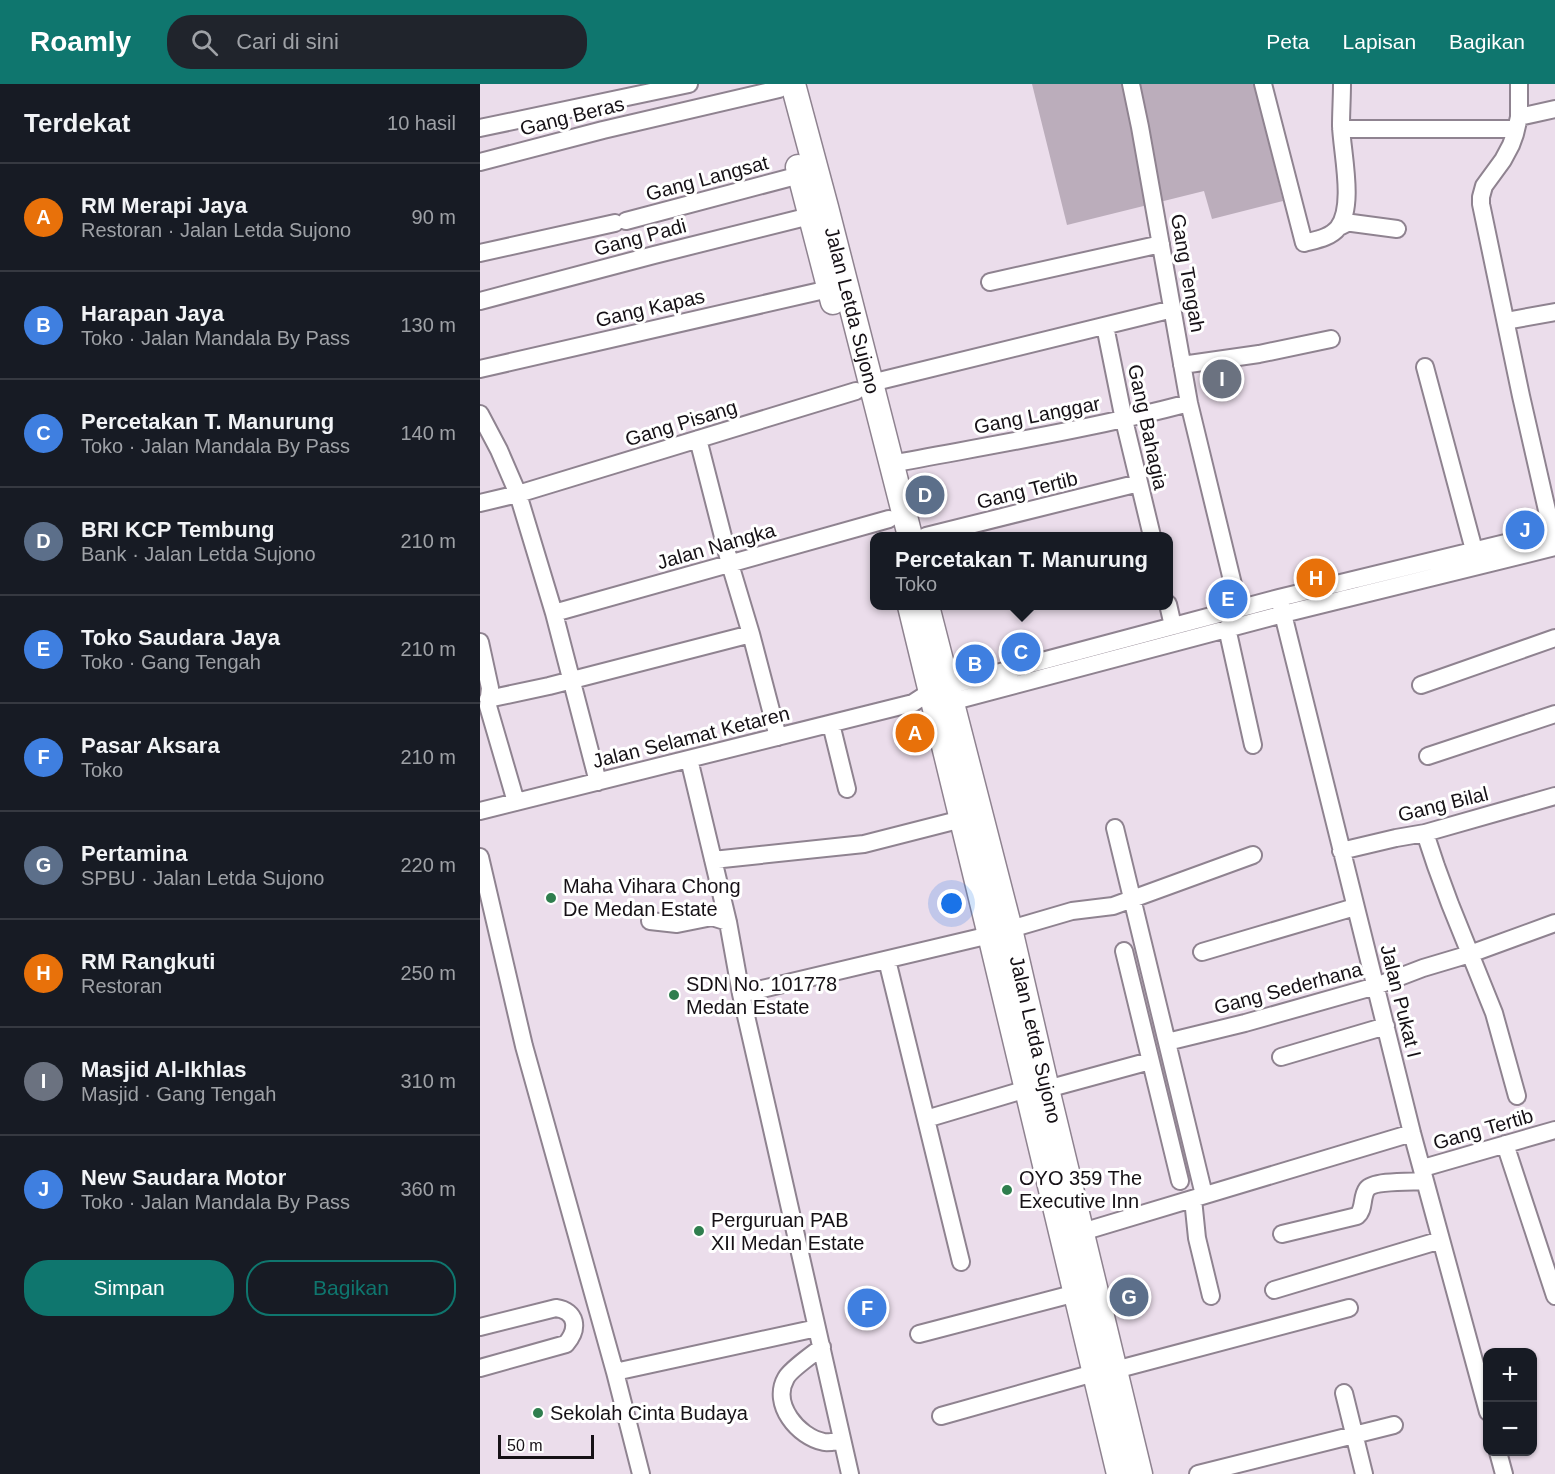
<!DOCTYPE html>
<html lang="id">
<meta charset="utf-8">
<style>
body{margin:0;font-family:Arial,sans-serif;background:#20242c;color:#f1f3f6}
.controls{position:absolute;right:18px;bottom:18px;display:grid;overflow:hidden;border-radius:12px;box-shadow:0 2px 4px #0004}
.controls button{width:54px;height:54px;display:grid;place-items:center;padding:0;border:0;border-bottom:2px solid #363941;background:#171b24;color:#f1f3f6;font:30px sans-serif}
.scale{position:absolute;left:18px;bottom:15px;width:96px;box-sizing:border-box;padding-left:6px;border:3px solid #161116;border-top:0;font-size:16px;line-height:21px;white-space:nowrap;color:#161116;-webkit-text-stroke:4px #fff;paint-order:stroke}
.you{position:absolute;left:472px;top:820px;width:21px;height:21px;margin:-15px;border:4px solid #fff;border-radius:50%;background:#1a73e8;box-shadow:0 0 0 9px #1a73e833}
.badge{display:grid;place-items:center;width:39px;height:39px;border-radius:50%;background:#0f766e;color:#fff;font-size:20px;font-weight:700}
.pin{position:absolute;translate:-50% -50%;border:3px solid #fff;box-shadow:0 2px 6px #0006}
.popup{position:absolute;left:390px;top:448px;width:303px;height:78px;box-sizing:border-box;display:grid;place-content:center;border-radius:12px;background:#171b24;filter:drop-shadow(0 2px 4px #0005);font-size:20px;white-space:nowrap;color:#9ea1a6}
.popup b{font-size:22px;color:#f1f3f6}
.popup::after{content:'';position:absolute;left:50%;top:100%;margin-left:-12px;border:12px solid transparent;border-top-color:#171b24}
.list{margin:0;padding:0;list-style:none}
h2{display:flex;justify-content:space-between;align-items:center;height:78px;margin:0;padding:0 24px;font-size:26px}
h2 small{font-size:20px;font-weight:400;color:#9ea1a6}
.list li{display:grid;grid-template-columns:39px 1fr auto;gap:18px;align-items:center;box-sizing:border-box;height:108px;padding:0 24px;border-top:2px solid #363941}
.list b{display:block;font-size:22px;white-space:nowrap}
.list p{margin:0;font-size:20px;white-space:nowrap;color:#9ea1a6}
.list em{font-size:20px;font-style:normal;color:#9ea1a6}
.actions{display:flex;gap:12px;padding:18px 24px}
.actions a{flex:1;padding:14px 0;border:2px solid #0f766e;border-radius:24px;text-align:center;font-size:21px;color:#0f766e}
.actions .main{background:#0f766e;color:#fff}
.icon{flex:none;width:33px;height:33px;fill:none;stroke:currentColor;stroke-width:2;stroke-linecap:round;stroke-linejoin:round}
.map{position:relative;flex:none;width:1075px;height:1390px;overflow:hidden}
header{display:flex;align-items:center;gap:36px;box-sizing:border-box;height:84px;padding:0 30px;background:#0f766e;color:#fff}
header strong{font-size:28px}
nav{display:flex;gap:33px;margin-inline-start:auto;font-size:21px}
.search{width:420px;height:54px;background:#20242c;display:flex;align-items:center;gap:15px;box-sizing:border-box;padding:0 21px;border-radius:24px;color:#9ea1a6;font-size:22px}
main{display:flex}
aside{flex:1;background:#171b24}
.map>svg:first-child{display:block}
.green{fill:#bbadbb}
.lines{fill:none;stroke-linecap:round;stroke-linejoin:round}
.minor-casing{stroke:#8f8390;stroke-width:20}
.highway-casing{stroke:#8f8390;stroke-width:27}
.minor{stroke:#fff;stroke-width:16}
.highway{stroke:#fff;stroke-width:24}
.poi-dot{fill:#2f7e4e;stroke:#fff;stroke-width:2}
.labels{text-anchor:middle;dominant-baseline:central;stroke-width:6;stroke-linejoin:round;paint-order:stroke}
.street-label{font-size:20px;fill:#161116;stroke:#fff}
.poi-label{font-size:20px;fill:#161116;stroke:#fff;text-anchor:start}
</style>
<header>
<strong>Roamly</strong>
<div class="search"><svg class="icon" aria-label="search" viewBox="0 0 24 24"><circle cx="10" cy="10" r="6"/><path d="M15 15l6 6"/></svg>Cari di sini</div>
<nav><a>Peta</a><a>Lapisan</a><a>Bagikan</a></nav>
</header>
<main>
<aside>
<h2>Terdekat<small>10 hasil</small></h2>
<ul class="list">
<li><span class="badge" style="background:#e8710a">A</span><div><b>RM Merapi Jaya</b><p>Restoran · Jalan Letda Sujono</p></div><em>90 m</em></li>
<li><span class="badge" style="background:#3f7fe0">B</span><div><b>Harapan Jaya</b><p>Toko · Jalan Mandala By Pass</p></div><em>130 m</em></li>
<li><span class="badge" style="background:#3f7fe0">C</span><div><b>Percetakan T. Manurung</b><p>Toko · Jalan Mandala By Pass</p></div><em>140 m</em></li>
<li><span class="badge" style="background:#5c6f8a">D</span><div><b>BRI KCP Tembung</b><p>Bank · Jalan Letda Sujono</p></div><em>210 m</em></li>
<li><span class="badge" style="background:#3f7fe0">E</span><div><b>Toko Saudara Jaya</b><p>Toko · Gang Tengah</p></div><em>210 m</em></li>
<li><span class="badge" style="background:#3f7fe0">F</span><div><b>Pasar Aksara</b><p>Toko</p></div><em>210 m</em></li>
<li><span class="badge" style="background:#5c6f8a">G</span><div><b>Pertamina</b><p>SPBU · Jalan Letda Sujono</p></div><em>220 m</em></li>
<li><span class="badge" style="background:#e8710a">H</span><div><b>RM Rangkuti</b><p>Restoran</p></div><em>250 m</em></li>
<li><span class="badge" style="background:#6b7280">I</span><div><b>Masjid Al-Ikhlas</b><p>Masjid · Gang Tengah</p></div><em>310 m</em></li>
<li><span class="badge" style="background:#3f7fe0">J</span><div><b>New Saudara Motor</b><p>Toko · Jalan Mandala By Pass</p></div><em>360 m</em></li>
</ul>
<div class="actions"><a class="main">Simpan</a><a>Bagikan</a></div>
</aside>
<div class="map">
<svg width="1075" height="1390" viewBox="0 0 1075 1390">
<rect width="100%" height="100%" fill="#ebddeb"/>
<!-- green -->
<path class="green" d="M 552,0 L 774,0 L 803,117 L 732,135 L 724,107 L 587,141 Z"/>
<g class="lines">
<!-- minor casing -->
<g class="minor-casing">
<path id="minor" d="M 651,0 L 660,43 L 709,319 L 759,525
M 783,0 L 824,159 C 835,156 850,154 858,144 C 875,122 862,69 861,42 C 861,28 862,14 862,0
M 1039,0 L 1039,33 L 1035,50 L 1031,61 L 1023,76 L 1004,102 L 1001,113 L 1001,120 L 1041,312 L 1074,457
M 1039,33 L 1075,25
M 0,44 L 209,0
M 861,45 L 1036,45
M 0,78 L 123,46 L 299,5
M 146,137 L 320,91
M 859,143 L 867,139 L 872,139 L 917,145
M 0,169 L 135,139
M 510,198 L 681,160
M 0,217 L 174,171 L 330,132
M 1026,237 L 1075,228
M 625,242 L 644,336 L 672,452
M 702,281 L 779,270 L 851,255
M 945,283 L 994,466
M 0,285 L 349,205
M 391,299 L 693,225
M 0,330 L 19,366 L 38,410 L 74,529 L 118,698
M 218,355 L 250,480 L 271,550 L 298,653
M 411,380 C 511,361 611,345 709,319
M 0,419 L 38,410 L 376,307
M 446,452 L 659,399
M 799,514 L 932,1049 L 1008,1328
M 688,520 L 693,542
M 74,529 L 409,435
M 747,544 L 773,661
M 0,558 L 10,604 L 8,622 L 36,718
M 941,601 L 1075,554
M 8,615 L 69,602 L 271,550
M 463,620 L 803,530 L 1075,463
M 351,640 L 367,705
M 948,672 L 1075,630
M 209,675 L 248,838 L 261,910 L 289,1032 L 370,1390
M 0,727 L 433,619 L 450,608 L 468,602 L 799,514 L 1075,447
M 635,744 L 724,1111
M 945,749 L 956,782 L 970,820 L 1014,929 L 1037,1012
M 861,767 L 916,754 L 945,749 L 1075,712
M 0,773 L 44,962 L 135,1288 L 161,1390
M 233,776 L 384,760 L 482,735
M 170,837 L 197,840 L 232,833 L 248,838
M 644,867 L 700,1097
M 722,868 L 875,823
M 407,876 L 481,1178
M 261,910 L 510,851 L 592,827 L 633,822 L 773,771
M 687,958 L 765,939 L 896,902 L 943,884 L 990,870 L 1075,839
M 801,973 L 906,942
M 567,1005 L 670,977
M 446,1035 L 547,1005
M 1025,1060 L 1075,1212
M 943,1084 L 1075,1046
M 713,1115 L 717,1154 L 731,1212
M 602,1148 L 932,1049
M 802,1150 L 877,1132 C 885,1125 881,1113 887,1105 C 894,1096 934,1098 945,1097
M 794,1206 L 961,1156
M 0,1243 L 76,1224 C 97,1227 99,1245 86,1260 L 0,1284
M 439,1250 L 604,1207
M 342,1263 C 333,1270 310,1286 306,1294 C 291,1320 318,1353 344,1358 C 349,1359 356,1357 362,1356
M 635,1286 L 869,1224
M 135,1288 L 337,1244
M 864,1309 L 884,1390
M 461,1332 L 614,1289
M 1018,1368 L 1024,1390
M 718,1390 L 914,1341"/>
</g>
<!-- highway casing -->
<g class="highway-casing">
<g id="highway">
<path id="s1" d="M 313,0 L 346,123 L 430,452"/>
<path d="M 318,83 L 353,218"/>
<path d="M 430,522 L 510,851 L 639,1390"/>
<path id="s2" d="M 447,522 L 530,845 L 567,1005 L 660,1390"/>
</g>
</g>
<!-- minor -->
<use href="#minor" class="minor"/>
<!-- highway -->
<use href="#highway" class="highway"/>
</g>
<!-- markers -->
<g class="poi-dot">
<circle cx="71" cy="814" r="6"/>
<circle cx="194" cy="911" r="6"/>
<circle cx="527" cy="1106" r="6"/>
<circle cx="219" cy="1147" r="6"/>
<circle cx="58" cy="1329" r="6"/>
</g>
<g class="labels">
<!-- street labels -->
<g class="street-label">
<text transform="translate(92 32) rotate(-14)">Gang Beras</text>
<text transform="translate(227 94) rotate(-15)">Gang Langsat</text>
<text transform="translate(160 153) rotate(-15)">Gang Padi</text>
<text transform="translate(708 189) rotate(80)">Gang Tengah</text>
<text transform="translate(170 224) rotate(-13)">Gang Kapas</text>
<text stroke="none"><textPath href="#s1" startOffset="234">Jalan Letda Sujono</textPath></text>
<text transform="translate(557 331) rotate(-11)">Gang Langgar</text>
<text transform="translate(201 339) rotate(-17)">Gang Pisang</text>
<text transform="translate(668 343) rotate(78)">Gang Bahagia</text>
<text transform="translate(547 406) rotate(-14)">Gang Tertib</text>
<text transform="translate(236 462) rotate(-16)">Jalan Nangka</text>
<text transform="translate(211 653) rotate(-14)">Jalan Selamat Ketaren</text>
<text transform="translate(963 720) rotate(-14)">Gang Bilal</text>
<text transform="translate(808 904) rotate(-15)">Gang Sederhana</text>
<text transform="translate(921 917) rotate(76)">Jalan Pukat I</text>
<text stroke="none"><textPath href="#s2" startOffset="447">Jalan Letda Sujono</textPath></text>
<text transform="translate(1003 1045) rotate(-16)">Gang Tertib</text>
</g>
<!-- poi labels -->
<g class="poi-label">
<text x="83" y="802">Maha Vihara Chong<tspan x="83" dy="23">De Medan Estate</tspan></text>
<text x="206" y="900">SDN No. 101778<tspan x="206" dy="23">Medan Estate</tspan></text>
<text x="539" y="1094">OYO 359 The<tspan x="539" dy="23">Executive Inn</tspan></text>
<text x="231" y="1136">Perguruan PAB<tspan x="231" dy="23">XII Medan Estate</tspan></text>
<text x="70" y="1329">Sekolah Cinta Budaya</text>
</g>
</g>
</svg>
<div class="controls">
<button>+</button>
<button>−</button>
</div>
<div class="scale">50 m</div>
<div class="you"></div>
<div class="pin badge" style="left:435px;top:649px;background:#e8710a">A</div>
<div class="pin badge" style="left:495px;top:580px;background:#3f7fe0">B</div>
<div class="pin badge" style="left:541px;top:568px;background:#3f7fe0">C</div>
<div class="popup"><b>Percetakan T. Manurung</b>Toko</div>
<div class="pin badge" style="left:445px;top:411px;background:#5c6f8a">D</div>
<div class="pin badge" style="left:748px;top:515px;background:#3f7fe0">E</div>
<div class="pin badge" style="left:387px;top:1224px;background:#3f7fe0">F</div>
<div class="pin badge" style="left:649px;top:1213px;background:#5c6f8a">G</div>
<div class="pin badge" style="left:836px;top:494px;background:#e8710a">H</div>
<div class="pin badge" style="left:742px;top:295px;background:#6b7280">I</div>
<div class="pin badge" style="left:1045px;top:446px;background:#3f7fe0">J</div>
</div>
</main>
